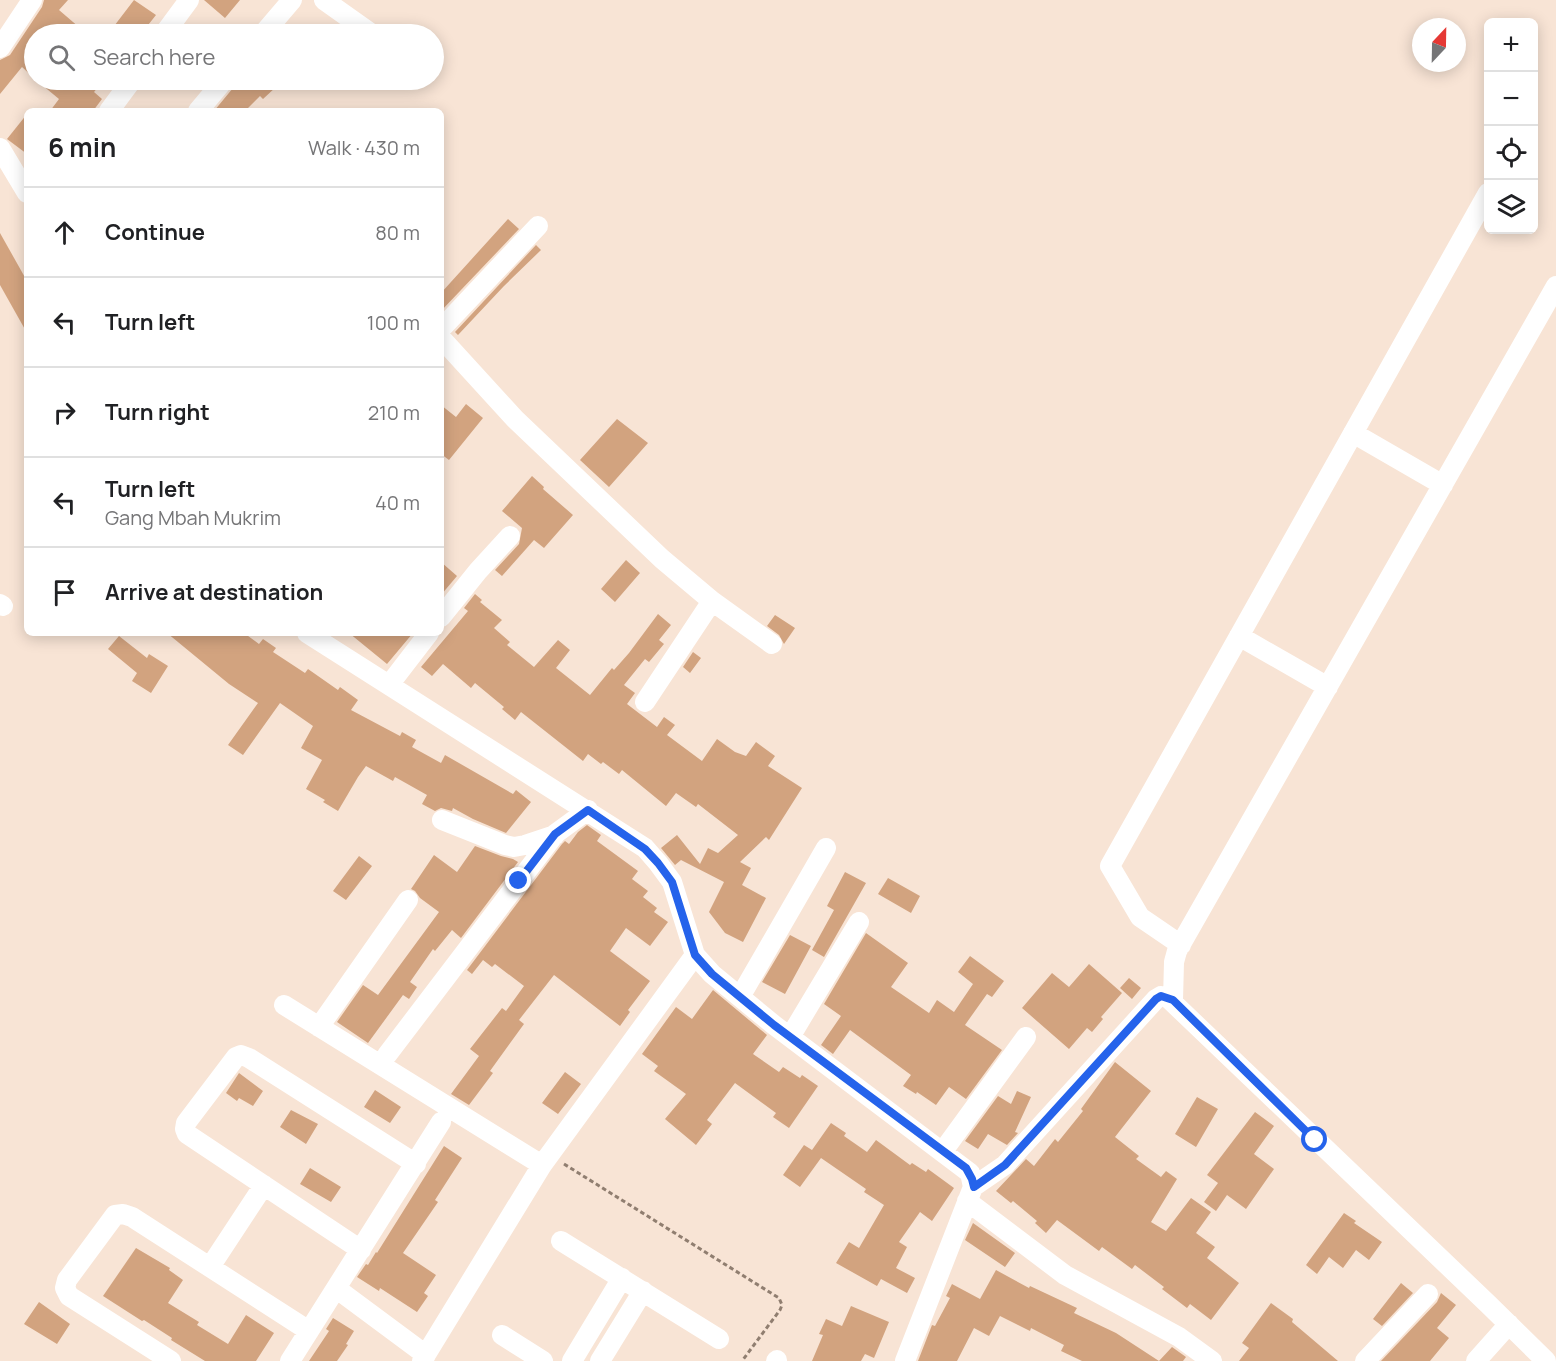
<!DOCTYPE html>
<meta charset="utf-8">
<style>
body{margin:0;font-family:Manrope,sans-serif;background:#f6f6f6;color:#202124}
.controls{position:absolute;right:18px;top:18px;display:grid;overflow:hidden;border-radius:9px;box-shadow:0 3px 15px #0003}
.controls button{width:54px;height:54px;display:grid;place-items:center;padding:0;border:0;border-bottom:2px solid #e0e0e0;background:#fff;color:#202124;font:30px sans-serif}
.compass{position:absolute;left:1412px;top:18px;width:54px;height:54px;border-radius:50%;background:#fff;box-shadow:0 3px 15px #0003;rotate:22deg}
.stop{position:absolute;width:18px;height:18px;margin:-14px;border:4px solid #2563eb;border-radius:50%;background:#fff}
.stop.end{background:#2563eb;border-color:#fff;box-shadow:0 2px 6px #0008}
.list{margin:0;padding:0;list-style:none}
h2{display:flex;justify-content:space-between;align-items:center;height:78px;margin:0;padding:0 24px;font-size:26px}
h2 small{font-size:20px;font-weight:400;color:#757577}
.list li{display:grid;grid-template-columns:39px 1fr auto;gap:18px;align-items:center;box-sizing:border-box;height:90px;padding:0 24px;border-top:2px solid #e0e0e0}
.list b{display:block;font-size:22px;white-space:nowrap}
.list p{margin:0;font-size:20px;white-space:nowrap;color:#757577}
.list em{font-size:20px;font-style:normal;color:#757577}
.icon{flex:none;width:33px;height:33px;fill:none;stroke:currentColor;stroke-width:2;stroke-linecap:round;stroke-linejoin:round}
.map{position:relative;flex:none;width:1556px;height:1361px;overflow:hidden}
.search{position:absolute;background:#fff;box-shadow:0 3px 15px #0003;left:24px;top:24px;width:420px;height:66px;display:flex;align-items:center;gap:15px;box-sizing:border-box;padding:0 21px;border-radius:33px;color:#757577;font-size:22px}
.panel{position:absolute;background:#fff;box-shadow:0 3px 15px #0003;left:24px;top:108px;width:420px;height:528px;border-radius:9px}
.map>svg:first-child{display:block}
.building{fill:#d2a37f}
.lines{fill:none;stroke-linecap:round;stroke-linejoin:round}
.path{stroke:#907e70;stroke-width:3;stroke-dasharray:4.5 3;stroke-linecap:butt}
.street{stroke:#fff;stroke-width:20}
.route{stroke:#2563eb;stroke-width:8}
</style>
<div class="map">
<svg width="1556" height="1361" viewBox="0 0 1556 1361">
<rect width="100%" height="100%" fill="#f8e4d5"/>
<!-- building -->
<path class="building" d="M 44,0 L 68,0 L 59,10 L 87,34 L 34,34 L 34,78 L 22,67 L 0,94 L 0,60 L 10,55 L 42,7 Z
M 134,0 L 156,15 L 141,34 L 108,34 Z
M 204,0 L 240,0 L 225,18 Z
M 36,80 L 104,80 L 94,92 L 102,99 L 93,111 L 50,111 L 59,99 Z
M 236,80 L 268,80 L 276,87 L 263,99 L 260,96 L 245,111 L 214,111 L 233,88 Z
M 27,114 L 27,154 L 7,139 Z
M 508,219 L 519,229 L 441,311 L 441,293 Z
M 0,233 L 27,281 L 27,333 L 0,285 Z
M 536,245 L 541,250 L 504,286 L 458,335 L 455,332 Z
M 466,404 L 483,418 L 449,460 L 441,454 L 441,405 L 456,417 Z
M 617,419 L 648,443 L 609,487 L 580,460 Z
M 532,476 L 544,487 L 543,489 L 573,515 L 544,548 L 534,540 L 502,576 L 495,570 L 519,544 L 522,528 L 502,511 Z
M 626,560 L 640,573 L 615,602 L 601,589 Z
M 441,562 L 457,576 L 441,595 Z
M 475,594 L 482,600 L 480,602 L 502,620 L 494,628 L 510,642 L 507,645 L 534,667 L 558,640 L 570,650 L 556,668 L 590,695 L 612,668 L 614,670 L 629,653 L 658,614 L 671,625 L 659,640 L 664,644 L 649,662 L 645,659 L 624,685 L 635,693 L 627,704 L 657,727 L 664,717 L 675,725 L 667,735 L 702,761 L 717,739 L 735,752 L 746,756 L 756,742 L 775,756 L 768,766 L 802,788 L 769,840 L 766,837 L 740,862 L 751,868 L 742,885 L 766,898 L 743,942 L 725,933 L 709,912 L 724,882 L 681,860 L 675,865 L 661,848 L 677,835 L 700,864 L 708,848 L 718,853 L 738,835 L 698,804 L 696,807 L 676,793 L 666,806 L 622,770 L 619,774 L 603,762 L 601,764 L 588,754 L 583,761 L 521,712 L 515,720 L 502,709 L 504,707 L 475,683 L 471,688 L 443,664 L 432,676 L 421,667 L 468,611 L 464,608 Z
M 775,615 L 795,628 L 784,644 L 779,635 L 767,626 Z
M 167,633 L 244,633 L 259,644 L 263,639 L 276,648 L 273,652 L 305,673 L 308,669 L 338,690 L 340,687 L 358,700 L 351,710 L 400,736 L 402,732 L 416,740 L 412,747 L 441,763 L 445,755 L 513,794 L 516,790 L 531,802 L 506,833 L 473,819 L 453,808 L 452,811 L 441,808 L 435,811 L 422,804 L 427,795 L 395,777 L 393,781 L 366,766 L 358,777 L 338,811 L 323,802 L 325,800 L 306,789 L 322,760 L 301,748 L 313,726 L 280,703 L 243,755 L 228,745 L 258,703 L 229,684 Z
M 349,633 L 413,633 L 387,664 Z
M 119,636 L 147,658 L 149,654 L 168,666 L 151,693 L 132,681 L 137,673 L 108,649 Z
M 693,652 L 701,658 L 690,673 L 683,667 Z
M 587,825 L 601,835 L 597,841 L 638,871 L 632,879 L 648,891 L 643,897 L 657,908 L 654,912 L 668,922 L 650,946 L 626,928 L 610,951 L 650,981 L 628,1010 L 630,1012 L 620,1026 L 554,975 L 519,1020 L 524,1024 L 490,1071 L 493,1073 L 469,1105 L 451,1094 L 479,1056 L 470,1049 L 502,1008 L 506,1011 L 524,986 L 495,964 L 492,967 L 483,960 L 472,974 L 467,970 L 562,844 L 565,841 L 569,844 L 578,832 Z
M 475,846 L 501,856 L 513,859 L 518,862 L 461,938 L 452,930 L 435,951 L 433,949 L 410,982 L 417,987 L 409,999 L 403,995 L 368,1043 L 337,1022 L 363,985 L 378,995 L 439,912 L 420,898 L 415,891 L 411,889 L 434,855 L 457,872 Z
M 359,856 L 372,866 L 346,900 L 333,891 Z
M 845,872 L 866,883 L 824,957 L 812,950 L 834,910 L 827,906 Z
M 888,878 L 920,896 L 911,913 L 878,894 Z
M 866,933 L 908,963 L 891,987 L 929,1013 L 937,1000 L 954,1012 L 973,984 L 958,972 L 970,956 L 1004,981 L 992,997 L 987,994 L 965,1025 L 1002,1050 L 966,1099 L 949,1087 L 936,1105 L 917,1092 L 916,1094 L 903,1086 L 911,1075 L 850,1030 L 833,1054 L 821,1045 L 841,1016 L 824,1004 Z
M 790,935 L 811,946 L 785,994 L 762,982 Z
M 1089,964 L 1122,993 L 1101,1017 L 1103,1019 L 1092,1032 L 1087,1028 L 1069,1049 L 1022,1008 L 1052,973 L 1069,987 Z
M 1129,978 L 1141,988 L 1132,999 L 1120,988 Z
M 713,990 L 767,1035 L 753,1054 L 779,1072 L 783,1067 L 800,1078 L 802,1075 L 818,1086 L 789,1128 L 773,1117 L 776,1113 L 735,1083 L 707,1120 L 712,1124 L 696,1145 L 665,1119 L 686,1094 L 654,1071 L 658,1066 L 642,1054 L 676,1007 L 692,1019 Z
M 1115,1062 L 1151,1091 L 1115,1137 L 1139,1156 L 1136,1159 L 1161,1177 L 1166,1171 L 1177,1179 L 1151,1222 L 1166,1231 L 1191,1198 L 1211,1212 L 1196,1233 L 1215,1247 L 1207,1258 L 1239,1283 L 1211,1320 L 1190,1304 L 1187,1308 L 1162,1289 L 1164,1287 L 1135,1265 L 1132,1269 L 1102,1247 L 1099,1251 L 1057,1220 L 1046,1233 L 1035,1223 L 1037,1221 L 1013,1201 L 1011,1203 L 996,1191 L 1026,1159 L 1034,1166 L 1055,1139 L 1058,1142 L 1083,1111 L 1081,1109 Z
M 565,1072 L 581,1084 L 558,1114 L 542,1103 Z
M 239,1073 L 263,1091 L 253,1106 L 239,1098 L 237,1101 L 226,1093 Z
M 375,1090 L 401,1107 L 390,1123 L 364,1107 Z
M 1017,1091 L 1031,1097 L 1015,1132 L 1018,1133 L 1007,1145 L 988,1134 L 978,1149 L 965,1141 L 998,1096 L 1011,1104 Z
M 1197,1097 L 1218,1109 L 1196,1147 L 1175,1134 Z
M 291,1110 L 318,1124 L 306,1144 L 280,1127 Z
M 1255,1112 L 1274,1126 L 1254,1154 L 1274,1169 L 1246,1209 L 1227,1195 L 1216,1211 L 1204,1202 L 1218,1183 L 1207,1175 Z
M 831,1123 L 846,1133 L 844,1136 L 867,1152 L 876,1140 L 910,1165 L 912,1163 L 926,1172 L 928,1169 L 954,1188 L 932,1221 L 920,1212 L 899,1242 L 907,1247 L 896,1268 L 915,1278 L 907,1293 L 881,1279 L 877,1286 L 836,1263 L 849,1242 L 859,1248 L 884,1205 L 864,1192 L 866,1189 L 821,1158 L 800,1187 L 783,1175 L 804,1145 L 812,1150 Z
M 444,1146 L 462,1158 L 435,1200 L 438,1202 L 403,1253 L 436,1275 L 424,1293 L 428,1296 L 417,1312 L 380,1288 L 379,1291 L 357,1277 L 366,1264 L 368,1265 L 376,1252 L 377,1253 Z
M 310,1168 L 341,1187 L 331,1202 L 300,1184 Z
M 1344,1213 L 1356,1221 L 1354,1223 L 1382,1242 L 1369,1260 L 1356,1250 L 1343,1268 L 1329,1257 L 1317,1274 L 1306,1265 Z
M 973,1223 L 1015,1253 L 1005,1267 L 965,1240 Z
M 136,1248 L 170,1268 L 169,1270 L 183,1280 L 168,1303 L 199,1322 L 197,1325 L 228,1344 L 246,1315 L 274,1333 L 256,1361 L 205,1361 L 171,1340 L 172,1338 L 144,1320 L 142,1321 L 103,1296 Z
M 996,1270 L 1029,1288 L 1030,1286 L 1077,1308 L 1074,1313 L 1116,1333 L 1159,1361 L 1082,1361 L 1061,1351 L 1064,1345 L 1031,1328 L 1030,1331 L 1000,1316 L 989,1336 L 974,1328 L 957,1361 L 918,1361 L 932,1325 L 935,1326 L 950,1298 L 946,1296 L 952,1284 L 980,1299 Z
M 1401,1283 L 1413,1293 L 1382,1326 L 1373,1319 Z
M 1441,1293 L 1456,1305 L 1437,1328 L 1449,1338 L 1430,1361 L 1381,1361 L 1437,1302 Z
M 39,1302 L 70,1324 L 57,1344 L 24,1324 Z
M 1271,1303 L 1293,1319 L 1292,1322 L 1338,1361 L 1239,1361 L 1249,1348 L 1242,1343 Z
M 851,1306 L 889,1322 L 874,1358 L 865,1354 L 861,1361 L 812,1361 L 823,1335 L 819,1334 L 826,1319 L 842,1326 Z
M 333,1318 L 354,1331 L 346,1344 L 348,1345 L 337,1361 L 309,1361 L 329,1331 L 326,1329 Z
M 1172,1347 L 1186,1357 L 1183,1361 L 1159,1361 Z"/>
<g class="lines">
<!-- path -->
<path class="path" d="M 564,1164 L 779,1298 L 782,1305 L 780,1310 L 742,1361"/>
<!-- street -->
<path class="street" d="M 324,0 L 369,32
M 164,34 L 189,0
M 263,34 L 292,0
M 0,48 L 32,0
M 109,111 L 132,80
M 198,111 L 224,80
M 0,148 L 27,193
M 441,329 L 538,226
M 441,338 L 515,419 L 662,559 L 712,601 L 772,644
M 1353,433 L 1443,485
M 0,604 L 3,606
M 441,617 L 478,571 L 510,536
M 307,633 L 645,848 L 658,863 L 672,882 L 695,955 L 712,974 L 774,1025 L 970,1173 L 973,1187 L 905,1361
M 1239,636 L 1328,687
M 389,685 L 429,633
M 645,702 L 712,601
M 442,820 L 505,845 L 514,847 L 525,845 L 555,835
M 1181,945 L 1140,917 L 1110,866 L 1488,193
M 740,997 L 826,848
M 1173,1000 L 1174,962 L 1177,951 L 1556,286
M 284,1005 L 542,1165
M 319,1027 L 408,900
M 790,1037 L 859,922
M 387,1055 L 555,834 L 588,810
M 943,1151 L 1026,1037
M 973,1187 L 1005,1165 L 1156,999 L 1161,996 L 1167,997 L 1488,1304 L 1546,1361
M 967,1201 L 1065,1275 L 1179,1337 L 1212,1361
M 561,1241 L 719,1339
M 361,1250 L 187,1134 L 185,1129 L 186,1123 L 236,1057 L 241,1055 L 249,1058 L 416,1164
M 210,1267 L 264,1185
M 337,1289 L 426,1355
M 502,1335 L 543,1361
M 171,1361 L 69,1296 L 65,1288 L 67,1280 L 115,1215 L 123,1214 L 132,1217 L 309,1331
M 290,1361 L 441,1122
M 422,1361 L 542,1165 L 695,955
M 572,1361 L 622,1278
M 600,1361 L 643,1291
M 776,1361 L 777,1360
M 1365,1361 L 1428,1294
M 1476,1361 L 1509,1324"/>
</g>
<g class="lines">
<!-- route -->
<path class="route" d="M 519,881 L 555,834 L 588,810 L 645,849 L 658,863 L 672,882 L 695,955 L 712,974 L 774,1025 L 966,1168 L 972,1179 L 974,1187 L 1005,1165 L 1156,999 L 1161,996 L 1173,1000 L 1315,1140"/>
</g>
</svg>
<div class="controls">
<button>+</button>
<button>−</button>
<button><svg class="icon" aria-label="locate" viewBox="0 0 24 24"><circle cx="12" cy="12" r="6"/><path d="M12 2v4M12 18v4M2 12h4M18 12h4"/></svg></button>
<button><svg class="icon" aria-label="layers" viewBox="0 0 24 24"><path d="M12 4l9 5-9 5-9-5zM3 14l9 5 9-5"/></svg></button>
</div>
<svg class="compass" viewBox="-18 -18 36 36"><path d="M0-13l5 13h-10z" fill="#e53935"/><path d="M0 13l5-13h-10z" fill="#757577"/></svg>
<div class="stop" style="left:1315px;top:1140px"></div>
<div class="stop end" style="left:519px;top:881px"></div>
<div class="search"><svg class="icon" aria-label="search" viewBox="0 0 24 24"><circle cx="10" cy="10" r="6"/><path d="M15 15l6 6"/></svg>Search here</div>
<section class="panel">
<h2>6 min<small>Walk · 430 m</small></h2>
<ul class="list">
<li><svg class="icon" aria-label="ahead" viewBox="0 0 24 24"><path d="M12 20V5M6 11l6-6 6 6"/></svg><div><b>Continue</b></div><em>80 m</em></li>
<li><svg class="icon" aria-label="left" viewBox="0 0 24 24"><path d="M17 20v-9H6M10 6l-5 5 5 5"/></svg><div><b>Turn left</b></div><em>100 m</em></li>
<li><svg class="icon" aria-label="right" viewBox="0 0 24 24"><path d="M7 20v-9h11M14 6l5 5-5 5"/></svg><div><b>Turn right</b></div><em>210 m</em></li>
<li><svg class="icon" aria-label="left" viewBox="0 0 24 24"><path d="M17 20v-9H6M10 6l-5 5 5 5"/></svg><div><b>Turn left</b><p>Gang Mbah Mukrim</p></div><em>40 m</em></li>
<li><svg class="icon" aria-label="arrive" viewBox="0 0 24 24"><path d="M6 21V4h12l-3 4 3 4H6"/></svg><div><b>Arrive at destination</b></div></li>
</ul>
</section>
</div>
